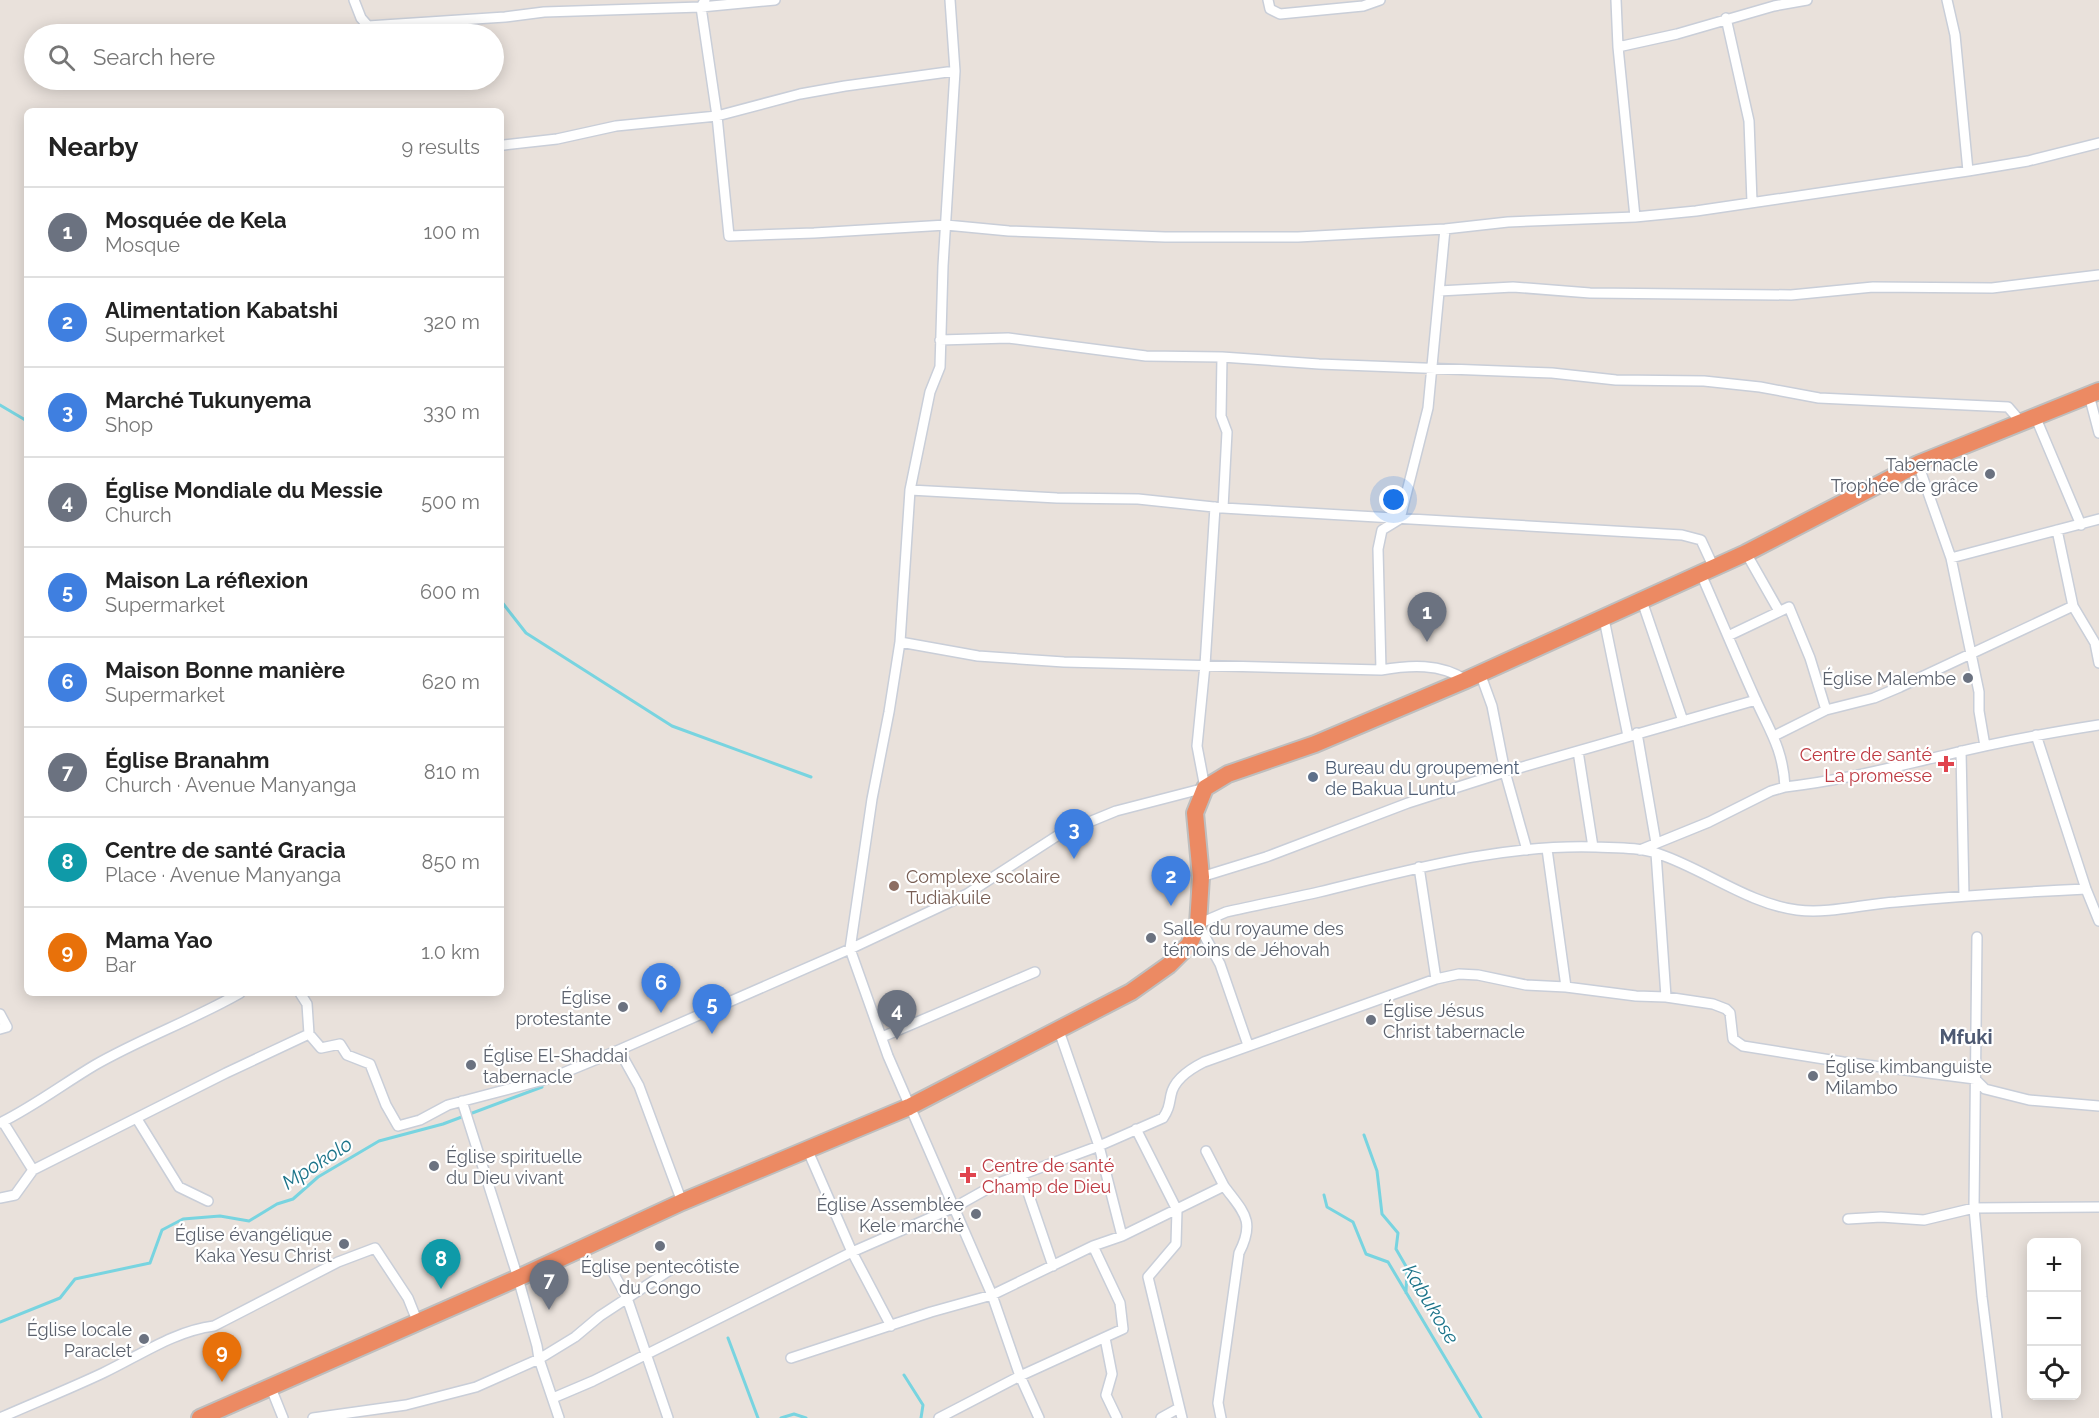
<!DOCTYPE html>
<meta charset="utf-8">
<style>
body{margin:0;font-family:Raleway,sans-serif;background:#f6f6f6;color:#222}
.controls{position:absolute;right:18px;bottom:18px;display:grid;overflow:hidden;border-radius:9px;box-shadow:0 3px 15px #0003}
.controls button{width:54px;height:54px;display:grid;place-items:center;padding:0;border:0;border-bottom:2px solid #e0e0e0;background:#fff;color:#222;font:30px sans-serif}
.you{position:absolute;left:1394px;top:500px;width:21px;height:21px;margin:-15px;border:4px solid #fff;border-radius:50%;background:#1a73e8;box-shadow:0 0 0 9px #1a73e833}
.badge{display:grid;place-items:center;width:39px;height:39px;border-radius:50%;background:#0f766e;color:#fff;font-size:20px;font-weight:700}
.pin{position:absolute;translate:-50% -50px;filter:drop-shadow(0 2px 3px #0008)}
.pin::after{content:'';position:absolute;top:32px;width:21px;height:18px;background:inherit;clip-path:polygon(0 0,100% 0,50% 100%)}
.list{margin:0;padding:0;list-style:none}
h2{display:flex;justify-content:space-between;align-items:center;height:78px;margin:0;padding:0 24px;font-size:26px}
h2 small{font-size:20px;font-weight:400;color:#767676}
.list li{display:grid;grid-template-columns:39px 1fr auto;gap:18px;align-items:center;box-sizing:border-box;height:90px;padding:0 24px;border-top:2px solid #e0e0e0}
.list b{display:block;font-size:22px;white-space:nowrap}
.list p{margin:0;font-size:20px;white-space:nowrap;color:#767676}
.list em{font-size:20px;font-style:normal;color:#767676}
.icon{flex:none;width:33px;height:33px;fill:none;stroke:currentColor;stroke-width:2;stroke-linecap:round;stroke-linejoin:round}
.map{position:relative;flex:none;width:2099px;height:1418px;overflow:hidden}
.search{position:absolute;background:#fff;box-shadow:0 3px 15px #0003;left:24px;top:24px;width:480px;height:66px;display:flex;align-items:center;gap:15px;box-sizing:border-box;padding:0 21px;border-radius:33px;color:#767676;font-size:22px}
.panel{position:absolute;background:#fff;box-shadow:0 3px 15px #0003;left:24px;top:108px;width:480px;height:888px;border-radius:9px}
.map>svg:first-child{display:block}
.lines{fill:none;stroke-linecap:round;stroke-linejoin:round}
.stream{stroke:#78d4e0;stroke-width:3}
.street-casing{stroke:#c9ced8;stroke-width:12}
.highway-casing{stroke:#bebebe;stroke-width:20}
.street{stroke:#fff;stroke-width:9}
.highway{stroke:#ec8a63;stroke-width:16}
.worship-dot{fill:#6b7280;stroke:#fff;stroke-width:2}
.health-dot{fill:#e0444e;stroke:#fff;stroke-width:2}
.service-dot{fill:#5c6f8a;stroke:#fff;stroke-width:2}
.education-dot{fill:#8d6e63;stroke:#fff;stroke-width:2}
.labels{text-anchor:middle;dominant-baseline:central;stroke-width:4.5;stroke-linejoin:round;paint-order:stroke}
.worship-label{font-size:18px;fill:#5b616d;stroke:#fff;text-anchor:end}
.health-label{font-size:18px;fill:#be3a42;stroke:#fff;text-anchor:end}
.service-label{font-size:18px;fill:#4e5e75;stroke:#fff;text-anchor:start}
.education-label{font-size:18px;fill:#785e54;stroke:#fff;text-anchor:start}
.neighbourhood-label{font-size:20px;font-weight:bold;fill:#4e5a73;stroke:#fff}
.water-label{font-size:20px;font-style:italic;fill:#1b7389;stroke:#fff}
</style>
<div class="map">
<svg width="2099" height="1418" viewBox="0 0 2099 1418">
<rect width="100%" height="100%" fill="#e9e1db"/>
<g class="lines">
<!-- stream -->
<path class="stream" d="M 0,405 L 27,421
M 501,601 L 526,633 L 672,726 L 811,777
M 1364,1135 L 1377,1171 L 1382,1214 L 1398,1233 L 1396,1249 L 1407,1268 L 1406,1293
M 1324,1195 L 1327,1207 L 1353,1222 L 1366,1254 L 1388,1262 L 1481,1418
M 0,1322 L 60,1298 L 75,1279 L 150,1263 L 162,1230 L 183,1219 L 220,1216 L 249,1221 L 277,1204 L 293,1199 L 318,1177 L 379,1141 L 443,1124 L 542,1087
M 728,1338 L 758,1418
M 904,1375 L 923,1405 L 921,1418
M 781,1418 L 794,1414 L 806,1418"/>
<!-- street casing -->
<g class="street-casing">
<path id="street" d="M 354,0 L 361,18 L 368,26 L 505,17 L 544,12 L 701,7 L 775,0
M 705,0 L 701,7 L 717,116 L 729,236 L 814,233 L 946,225 L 1009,231 L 1165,237 L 1298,237 L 1445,229 L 1508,222 L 1635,217 L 1696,211 L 1968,171 L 2028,161 L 2099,143
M 950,0 L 955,71 L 943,266 L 940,367 L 930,392 L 910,490 L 900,642 L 889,712 L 872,799 L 850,949 L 888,1056 L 992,1295 L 1020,1376 L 1039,1418
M 1268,0 L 1270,9 L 1280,14 L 1363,6 L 1380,0
M 1616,0 L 1618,47 L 1635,217
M 1947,0 L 1955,35 L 1968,171
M 1726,18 L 1749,121 L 1752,202
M 1618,47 L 1677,34 L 1774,6 L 1807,0
M 504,145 L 557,139 L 616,126 L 717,116 L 800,94 L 845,86 L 955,71
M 1445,229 L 1428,408 L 1400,519 L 1382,530 L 1378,549 L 1381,670 C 1410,665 1440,663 1466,680
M 1439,291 L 1513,287 L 1590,293 L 1791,295 L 1873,287 L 1992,288 L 2099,275
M 940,340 L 1008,338 L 1146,356 L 1222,357 L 1319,364 L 1552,373 L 1616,380 L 1704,381 L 1760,387 L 1819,398 L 2008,407 L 2021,422
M 1222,357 L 1221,416 L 1227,432 L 1223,508
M 2089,395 L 2099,433
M 2035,416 L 2081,525
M 1918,464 L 1951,558 L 1979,692 L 1979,711 L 1985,746
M 910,490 L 1057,498 L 1138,499 L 1223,508 L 1682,535 L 1701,540 L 1714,568
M 2057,530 L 2073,606 L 2095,643 L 2099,663
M 1746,553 L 1779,611
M 1951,558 L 2099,519
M 1642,601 L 1683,721
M 1604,619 L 1628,736
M 1728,636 L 1789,607 L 1810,658 L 1826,710
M 900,642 L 978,656 L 1064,662 L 1381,670
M 1480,673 L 1492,706 L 1505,772 L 1527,850
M 1637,733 L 1656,843
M 2036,735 L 2086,889 L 2099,921
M 1774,736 L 1826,710 L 1874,698 L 1900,687 L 2073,606
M 1578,751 L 1593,847
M 1961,751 L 1964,896
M 1785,787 C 1840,781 1893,767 1946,755 C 1997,742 2048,733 2099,725
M 1547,849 L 1566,987
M 1640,850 L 1709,822 L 1771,791 L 1785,787 C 1783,748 1769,730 1754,696 C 1736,656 1719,615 1701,574
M 1656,853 L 1666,997
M 1419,867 L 1436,979
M 1201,877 L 1266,857 L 1408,803 L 1505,772 L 1756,700
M 1977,937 L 1974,1208 L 1982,1297 L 1997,1418
M 300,993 L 307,1004 L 309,1034 L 321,1048 L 340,1044 L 347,1055 L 370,1064 L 386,1105 L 398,1126 L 420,1120 L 448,1105 L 551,1078 L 619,1050 L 850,949 L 967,894 L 1060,834 L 1116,811 L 1205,788 L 1197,746 L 1205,665 L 1215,507
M 0,1014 L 7,1027 L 0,1029
M 1058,1028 L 1099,1146 L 1122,1236
M 882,1037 L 1035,972
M 1248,1045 L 1220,964 L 1198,924 L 1226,912 C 1257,905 1288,899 1319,892 C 1410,870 1501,844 1596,847 C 1616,848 1639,847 1659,854 C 1704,869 1749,904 1797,910 C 1830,914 1863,904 1896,902 C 1959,896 2023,892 2086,889
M 619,1050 L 639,1086 L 682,1202
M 462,1101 L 518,1278 L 537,1346 L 539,1359 L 559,1418
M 137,1119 L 179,1187 L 208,1201
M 3,1122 L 33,1170 L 226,1073 L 309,1034
M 0,1123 C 33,1107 63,1084 95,1065 C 142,1038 193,1020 240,993
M 1136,1129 L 1177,1210 L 1176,1244 L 1148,1277 L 1182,1418
M 808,1151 L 852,1252 L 891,1326
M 1022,1175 L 1053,1266
M 0,1198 L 15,1195 L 33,1170
M 1848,1219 L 1881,1217 L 1924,1220 L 1974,1208 L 2099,1207
M 614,1274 L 627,1298 L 668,1418
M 1105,1338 L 1112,1374 L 1106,1395 L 1117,1418
M 791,1358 L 931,1312 L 992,1295 L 1093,1246 L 1122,1236 L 1224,1186 L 1206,1151
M 271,1388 L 283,1418
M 553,1398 L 593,1381 L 852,1252 L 955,1207 L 996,1184 L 1099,1146 L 1163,1118 C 1169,1109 1169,1105 1171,1095 C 1174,1079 1190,1069 1204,1062 L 1436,979 L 1459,974 L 1478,975 L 1526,985 L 1566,987 L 1636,996 L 1666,997 L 1713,1004 L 1726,1009 L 1730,1013 L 1733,1039 L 1743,1046 L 1843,1062 L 1975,1079 L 1985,1089 L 2029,1100 L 2099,1106
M 0,1418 C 34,1403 69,1389 103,1373 C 139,1356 174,1331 214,1326 L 338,1262 L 375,1248 L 408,1298 L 418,1323
M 313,1418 L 406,1405 L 476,1387 L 539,1359 L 575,1337 L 600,1316 L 673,1268
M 939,1418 L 1020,1376 L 1123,1329 L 1120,1303 L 1093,1246
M 1161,1418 L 1179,1408
M 1221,1418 L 1218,1403 L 1239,1253 C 1256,1220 1243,1212 1224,1186"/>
</g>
<!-- highway casing -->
<g class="highway-casing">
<path id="highway" d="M 200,1418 L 518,1278 L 682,1202 L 909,1107 L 1131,992 L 1169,965 L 1189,945 L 1198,924 L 1201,877 L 1195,813 L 1205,788 L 1228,774 L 1315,744 L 1466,680 L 1746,553 L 1918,464 L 2099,391"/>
</g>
<!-- street -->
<use href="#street" class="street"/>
<!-- highway -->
<use href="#highway" class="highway"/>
</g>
<!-- markers -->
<g class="worship-dot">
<circle cx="1990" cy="474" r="6"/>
<circle cx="1968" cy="678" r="6"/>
<circle cx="1151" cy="938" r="6"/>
<circle cx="623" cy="1007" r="6"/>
<circle cx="1371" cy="1020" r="6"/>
<circle cx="471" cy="1065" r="6"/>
<circle cx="1813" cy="1076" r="6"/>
<circle cx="434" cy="1166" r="6"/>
<circle cx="976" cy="1214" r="6"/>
<circle cx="344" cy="1244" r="6"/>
<circle cx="660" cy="1246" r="6"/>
<circle cx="144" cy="1339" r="6"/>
</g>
<g class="health-dot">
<path d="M1943 755h6v6h6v6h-6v6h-6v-6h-6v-6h6z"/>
<path d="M965 1166h6v6h6v6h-6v6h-6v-6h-6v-6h6z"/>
</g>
<circle class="service-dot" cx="1313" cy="777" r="6"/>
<circle class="education-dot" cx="894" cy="886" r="6"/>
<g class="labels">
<!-- worship labels -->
<g class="worship-label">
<text x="1978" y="464">Tabernacle<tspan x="1978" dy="21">Trophée de grâce</tspan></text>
<text x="1956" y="678">Église Malembe</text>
<text x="1163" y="928" text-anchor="start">Salle du royaume des<tspan x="1163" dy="21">témoins de Jéhovah</tspan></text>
<text x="611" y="997">Église<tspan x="611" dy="21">protestante</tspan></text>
<text x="1383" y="1010" text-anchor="start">Église Jésus<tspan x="1383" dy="21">Christ tabernacle</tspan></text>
<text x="483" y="1055" text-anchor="start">Église El-Shaddai<tspan x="483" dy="21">tabernacle</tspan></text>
<text x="1825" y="1066" text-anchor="start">Église kimbanguiste<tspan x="1825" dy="21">Milambo</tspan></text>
<text x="446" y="1156" text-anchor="start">Église spirituelle<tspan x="446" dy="21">du Dieu vivant</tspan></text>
<text x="964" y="1204">Église Assemblée<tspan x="964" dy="21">Kele marché</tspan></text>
<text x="332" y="1234">Église évangélique<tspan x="332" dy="21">Kaka Yesu Christ</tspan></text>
<text x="660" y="1266" text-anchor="middle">Église pentecôtiste<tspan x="660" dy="21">du Congo</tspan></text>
<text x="132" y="1329">Église locale<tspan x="132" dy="21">Paraclet</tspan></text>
</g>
<!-- health labels -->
<g class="health-label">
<text x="1932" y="754">Centre de santé<tspan x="1932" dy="21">La promesse</tspan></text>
<text x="982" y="1165" text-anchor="start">Centre de santé<tspan x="982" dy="21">Champ de Dieu</tspan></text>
</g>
<!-- service labels -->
<g class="service-label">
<text x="1325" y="767">Bureau du groupement<tspan x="1325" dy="21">de Bakua Luntu</tspan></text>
</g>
<!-- education labels -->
<g class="education-label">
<text x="906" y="876">Complexe scolaire<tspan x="906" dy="21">Tudiakuile</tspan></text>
</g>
<!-- neighbourhood labels -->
<g class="neighbourhood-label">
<text x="1966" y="1037">Mfuki</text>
</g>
<!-- water labels -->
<g class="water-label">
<text transform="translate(317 1163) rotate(-33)">Mpokolo</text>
<text transform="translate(1431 1304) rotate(59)">Kabukose</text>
</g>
</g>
</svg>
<div class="controls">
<button>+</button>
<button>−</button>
<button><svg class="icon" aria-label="locate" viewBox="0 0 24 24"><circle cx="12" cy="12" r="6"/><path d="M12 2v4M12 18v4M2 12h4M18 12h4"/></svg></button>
</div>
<div class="you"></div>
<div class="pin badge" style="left:1427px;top:642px;background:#6b7280">1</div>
<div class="pin badge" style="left:1171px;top:906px;background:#3f7fe0">2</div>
<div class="pin badge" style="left:1074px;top:859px;background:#3f7fe0">3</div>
<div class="pin badge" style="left:897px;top:1040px;background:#6b7280">4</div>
<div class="pin badge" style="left:712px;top:1034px;background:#3f7fe0">5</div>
<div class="pin badge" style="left:661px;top:1013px;background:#3f7fe0">6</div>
<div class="pin badge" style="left:549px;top:1310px;background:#6b7280">7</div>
<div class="pin badge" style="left:441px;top:1289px;background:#0f9aa8">8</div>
<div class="pin badge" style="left:222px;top:1382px;background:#e8710a">9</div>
<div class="search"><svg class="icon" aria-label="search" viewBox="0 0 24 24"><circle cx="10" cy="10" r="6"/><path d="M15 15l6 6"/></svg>Search here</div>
<section class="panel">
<h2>Nearby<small>9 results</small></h2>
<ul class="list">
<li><span class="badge" style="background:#6b7280">1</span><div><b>Mosquée de Kela</b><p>Mosque</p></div><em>100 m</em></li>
<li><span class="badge" style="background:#3f7fe0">2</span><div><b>Alimentation Kabatshi</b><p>Supermarket</p></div><em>320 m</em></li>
<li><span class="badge" style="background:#3f7fe0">3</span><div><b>Marché Tukunyema</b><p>Shop</p></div><em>330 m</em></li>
<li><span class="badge" style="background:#6b7280">4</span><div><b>Église Mondiale du Messie</b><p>Church</p></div><em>500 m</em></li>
<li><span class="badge" style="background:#3f7fe0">5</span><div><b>Maison La réflexion</b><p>Supermarket</p></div><em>600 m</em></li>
<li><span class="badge" style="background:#3f7fe0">6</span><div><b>Maison Bonne manière</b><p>Supermarket</p></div><em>620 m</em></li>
<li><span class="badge" style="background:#6b7280">7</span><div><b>Église Branahm</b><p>Church · Avenue Manyanga</p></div><em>810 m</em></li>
<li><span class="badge" style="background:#0f9aa8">8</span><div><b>Centre de santé Gracia</b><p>Place · Avenue Manyanga</p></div><em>850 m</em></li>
<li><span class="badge" style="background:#e8710a">9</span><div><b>Mama Yao</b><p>Bar</p></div><em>1.0 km</em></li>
</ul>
</section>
</div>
